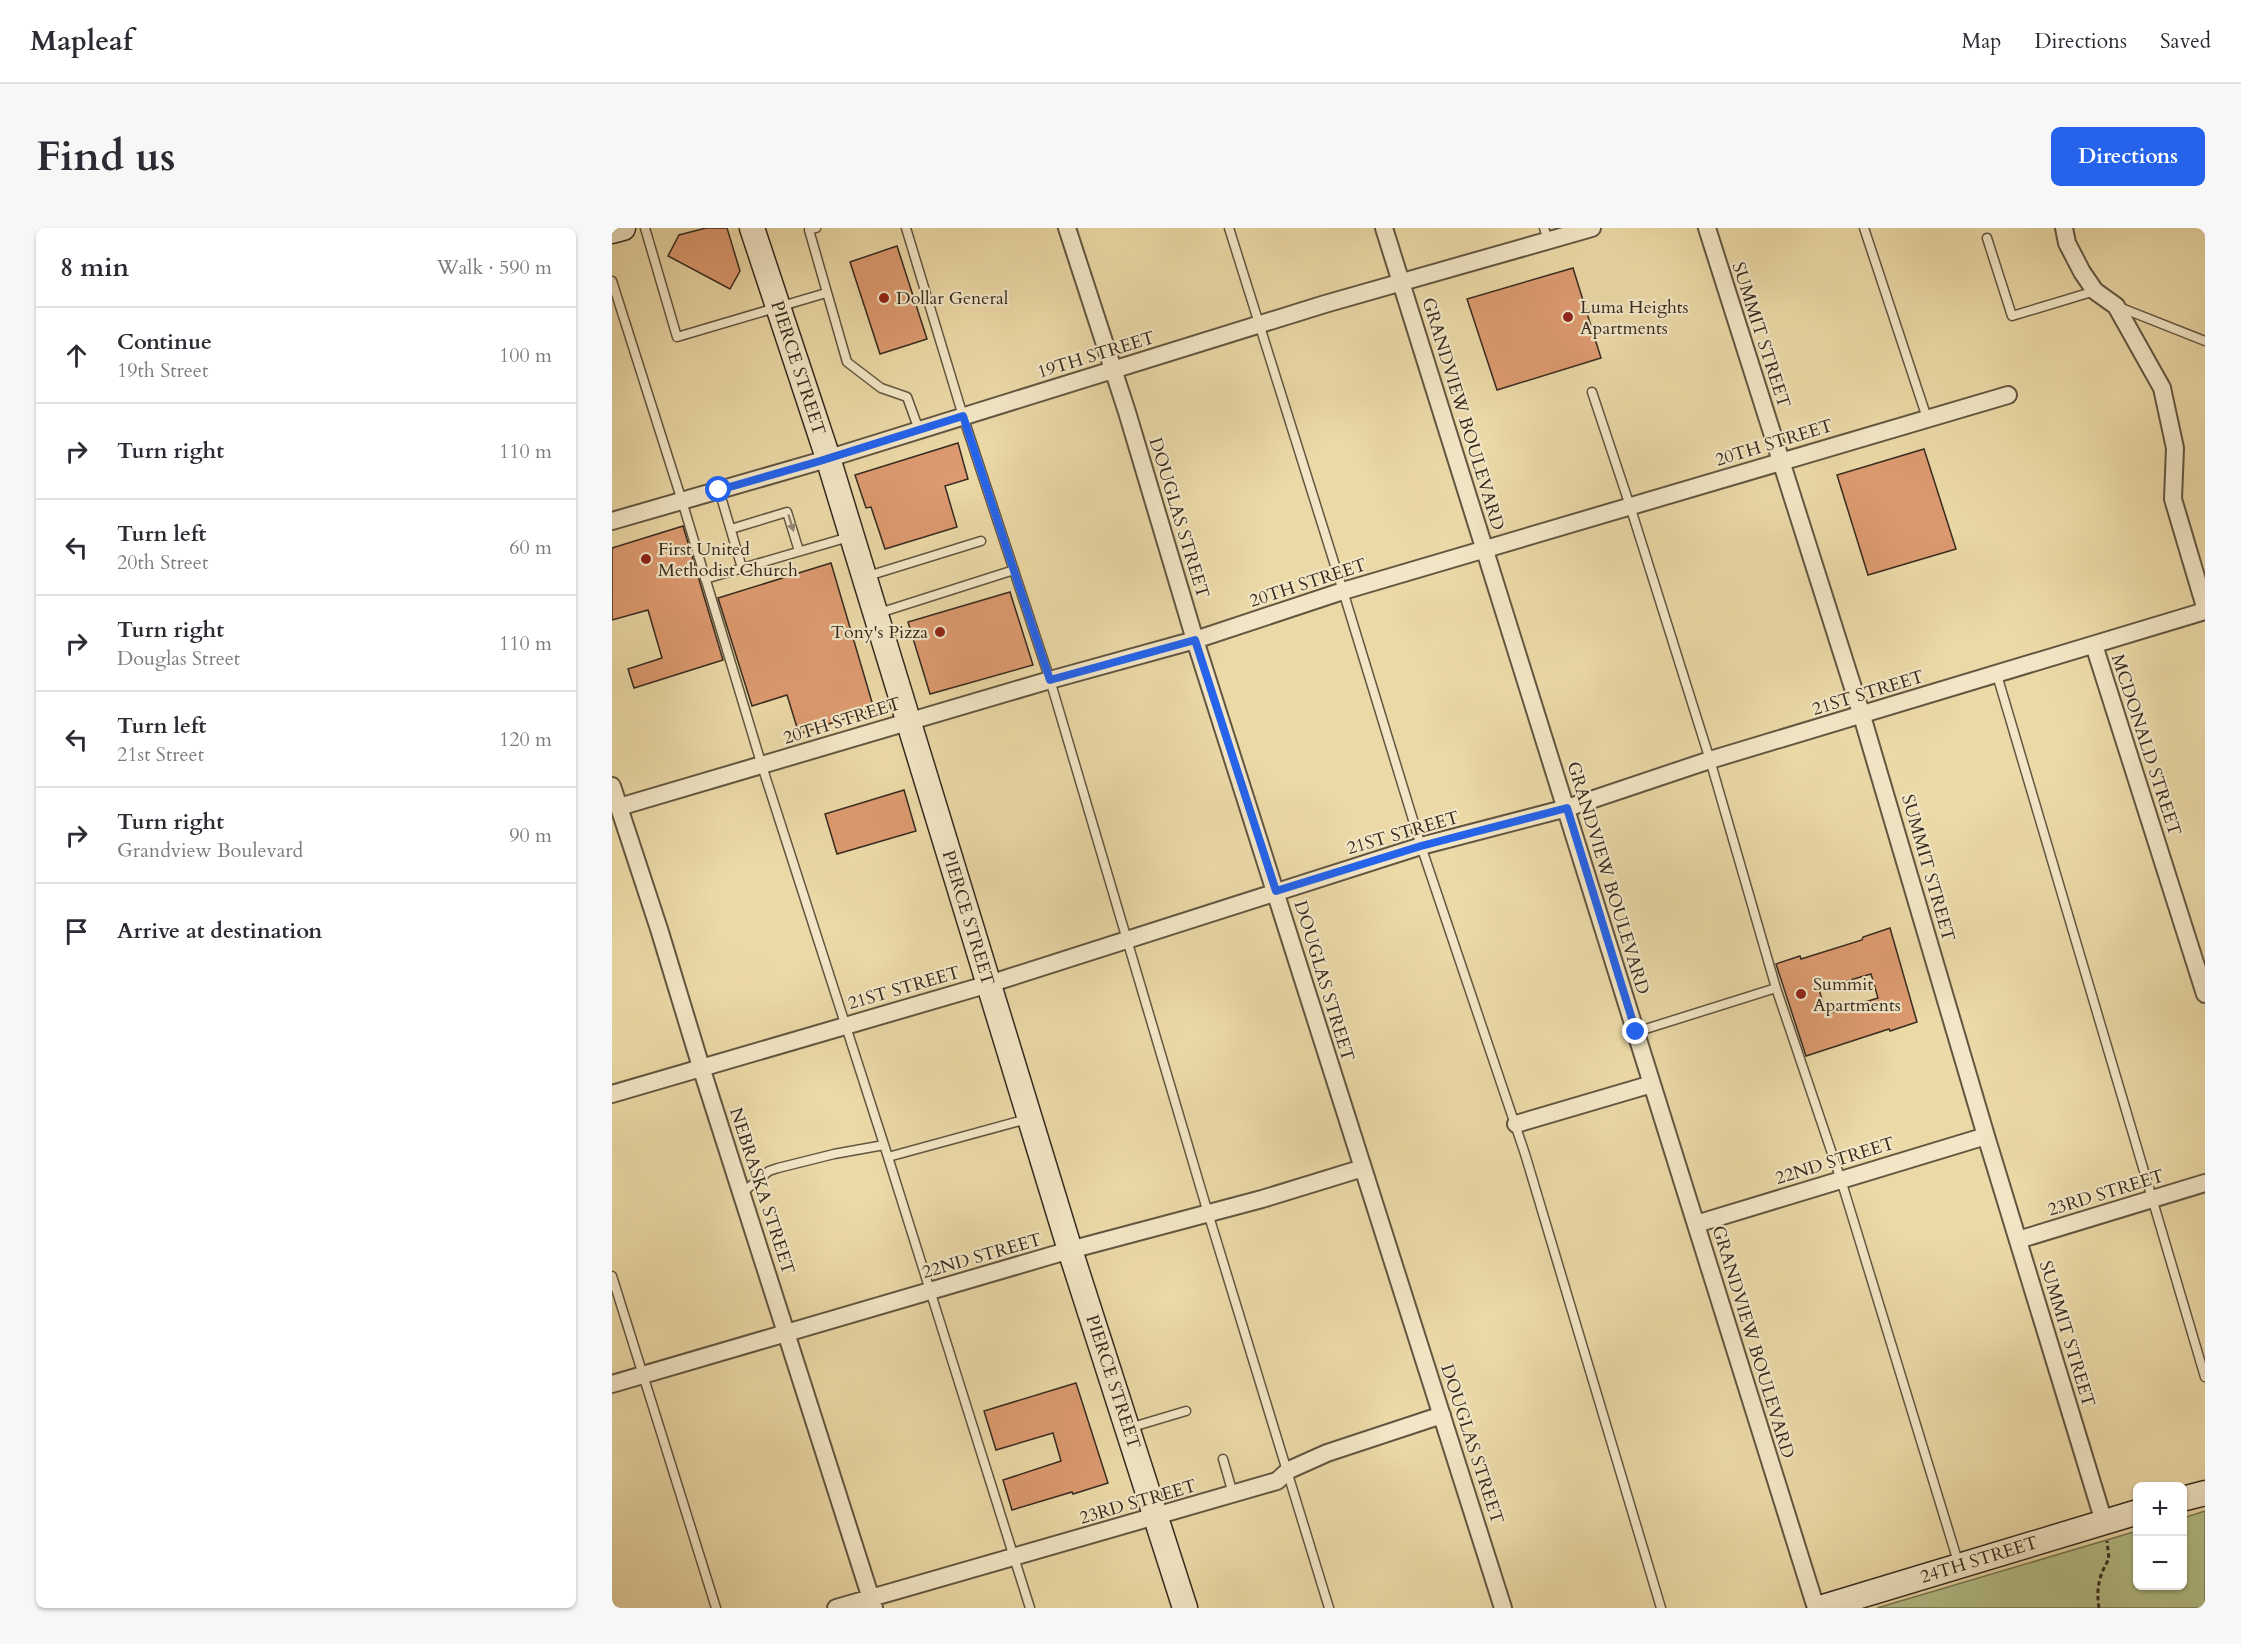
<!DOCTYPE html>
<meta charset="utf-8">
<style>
body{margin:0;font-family:Cardo,serif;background:#f7f7f7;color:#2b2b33}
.controls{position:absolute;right:18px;bottom:18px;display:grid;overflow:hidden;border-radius:9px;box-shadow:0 2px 4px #0004}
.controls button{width:54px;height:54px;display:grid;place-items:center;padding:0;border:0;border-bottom:2px solid #e1e1e2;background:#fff;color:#2b2b33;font:30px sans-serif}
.stop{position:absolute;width:18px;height:18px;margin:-14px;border:4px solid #2563eb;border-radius:50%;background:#fff}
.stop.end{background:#2563eb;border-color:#fff;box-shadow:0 2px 6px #0008}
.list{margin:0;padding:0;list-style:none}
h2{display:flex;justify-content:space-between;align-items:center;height:78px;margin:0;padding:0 24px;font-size:26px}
h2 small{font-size:20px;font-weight:400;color:#7c7c81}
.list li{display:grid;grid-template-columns:39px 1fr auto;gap:18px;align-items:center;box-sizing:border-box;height:96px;padding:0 24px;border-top:2px solid #e1e1e2}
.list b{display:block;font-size:22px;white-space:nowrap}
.list p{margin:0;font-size:20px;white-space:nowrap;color:#7c7c81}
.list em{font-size:20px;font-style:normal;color:#7c7c81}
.icon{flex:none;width:33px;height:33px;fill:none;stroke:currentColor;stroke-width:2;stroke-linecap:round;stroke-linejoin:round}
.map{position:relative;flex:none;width:1593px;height:1380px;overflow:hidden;border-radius:9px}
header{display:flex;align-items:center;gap:36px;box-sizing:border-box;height:84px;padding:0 30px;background:#fff;border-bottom:2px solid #e1e1e2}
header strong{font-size:28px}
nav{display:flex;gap:33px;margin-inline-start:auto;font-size:21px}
.intro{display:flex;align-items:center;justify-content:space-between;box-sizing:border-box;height:144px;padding:0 36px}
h1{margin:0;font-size:42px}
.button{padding:15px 27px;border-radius:9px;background:#2563eb;color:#fff;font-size:21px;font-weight:700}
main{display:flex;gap:36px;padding:0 36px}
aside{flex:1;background:#fff;border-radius:9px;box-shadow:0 2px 4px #0004}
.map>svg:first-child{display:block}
.green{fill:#b4c089;stroke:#757654;stroke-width:1.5}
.building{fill:#dd9a70;stroke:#362b1f;stroke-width:1.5;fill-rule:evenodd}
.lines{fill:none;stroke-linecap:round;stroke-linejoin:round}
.lane-casing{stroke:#635641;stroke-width:11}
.street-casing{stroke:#635641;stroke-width:20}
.secondary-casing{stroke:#362b1f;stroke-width:27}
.path{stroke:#362b1f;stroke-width:3;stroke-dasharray:4.5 3;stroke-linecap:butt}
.lane{stroke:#f2e6c6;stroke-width:8}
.street{stroke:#f2e6c6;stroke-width:16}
.secondary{stroke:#f2e6c6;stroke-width:24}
.oneway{fill:#948872}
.route{stroke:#2563eb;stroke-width:8}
.poi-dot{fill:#8f2418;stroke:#f2e6c6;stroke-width:2}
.labels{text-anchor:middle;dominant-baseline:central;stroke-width:4.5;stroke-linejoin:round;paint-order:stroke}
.poi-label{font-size:18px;fill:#362b1f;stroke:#f2e6c6;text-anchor:start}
.street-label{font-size:18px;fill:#362b1f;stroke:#f2e6c6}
</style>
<header>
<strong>Mapleaf</strong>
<nav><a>Map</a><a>Directions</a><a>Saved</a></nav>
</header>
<div class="intro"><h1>Find us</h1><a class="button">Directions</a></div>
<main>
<aside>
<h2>8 min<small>Walk · 590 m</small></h2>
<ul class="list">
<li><svg class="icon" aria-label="ahead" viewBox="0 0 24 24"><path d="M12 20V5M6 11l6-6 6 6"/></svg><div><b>Continue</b><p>19th Street</p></div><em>100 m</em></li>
<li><svg class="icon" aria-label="right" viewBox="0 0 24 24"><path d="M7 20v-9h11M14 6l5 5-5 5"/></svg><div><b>Turn right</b></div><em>110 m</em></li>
<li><svg class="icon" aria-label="left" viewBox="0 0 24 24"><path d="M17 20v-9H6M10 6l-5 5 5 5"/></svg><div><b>Turn left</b><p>20th Street</p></div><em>60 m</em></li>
<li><svg class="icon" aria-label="right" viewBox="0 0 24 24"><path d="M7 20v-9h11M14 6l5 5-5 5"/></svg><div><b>Turn right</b><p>Douglas Street</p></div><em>110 m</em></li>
<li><svg class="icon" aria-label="left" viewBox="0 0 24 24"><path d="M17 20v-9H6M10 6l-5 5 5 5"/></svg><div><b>Turn left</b><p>21st Street</p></div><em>120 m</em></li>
<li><svg class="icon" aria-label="right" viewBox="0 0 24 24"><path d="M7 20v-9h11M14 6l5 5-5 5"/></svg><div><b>Turn right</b><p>Grandview Boulevard</p></div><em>90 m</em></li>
<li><svg class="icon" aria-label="arrive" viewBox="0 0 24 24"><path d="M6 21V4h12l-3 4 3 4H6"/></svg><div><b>Arrive at destination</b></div></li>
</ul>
</aside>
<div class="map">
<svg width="1593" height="1380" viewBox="0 0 1593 1380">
<rect width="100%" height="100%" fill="#ebd9a7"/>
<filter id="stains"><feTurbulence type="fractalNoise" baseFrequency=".00333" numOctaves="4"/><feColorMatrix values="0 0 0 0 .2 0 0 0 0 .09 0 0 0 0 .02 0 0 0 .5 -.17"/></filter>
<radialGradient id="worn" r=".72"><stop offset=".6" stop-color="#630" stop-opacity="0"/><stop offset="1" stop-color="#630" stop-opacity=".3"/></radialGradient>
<!-- green -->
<path class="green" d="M 1593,1283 L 1593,1380 L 1265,1380 L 1525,1303 L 1526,1358 L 1570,1358 L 1571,1290 Z"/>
<!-- building -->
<path class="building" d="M 94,0 L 115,0 L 128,43 L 118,61 L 56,28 L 67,7 Z
M 285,18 L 315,111 L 268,126 L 238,34 Z
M 961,40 L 989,130 L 885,162 L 855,71 Z
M 346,215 L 356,251 L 333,258 L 345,299 L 273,321 L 259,279 L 254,280 L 243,247 Z
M 1312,221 L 1344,321 L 1256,347 L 1225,247 Z
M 71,298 L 111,432 L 22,460 L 16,441 L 50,430 L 36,382 L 0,392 L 0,320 Z
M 219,335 L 262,481 L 187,506 L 175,467 L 140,478 L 106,370 Z
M 398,364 L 421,437 L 318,466 L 296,394 Z
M 292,562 L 304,603 L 225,626 L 213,586 Z
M 1278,700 L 1305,794 L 1278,803 L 1277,801 L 1194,828 L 1164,736 L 1188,728 L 1189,731 L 1250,712 L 1251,709 ZM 1259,746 L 1266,770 L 1214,786 L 1207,761 Z
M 464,1155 L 496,1255 L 461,1266 L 460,1264 L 400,1282 L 391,1252 L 449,1233 L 441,1205 L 384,1222 L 372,1183 Z"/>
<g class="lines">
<!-- lane casing -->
<g class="lane-casing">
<path id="lane" d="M 33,0 L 65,109 L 214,65
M 204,0 L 197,2 L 235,134 L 269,160 L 295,169 L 307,202
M 294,0 L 351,188 L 438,452 L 596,985 L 717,1380
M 617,0 L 731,363 L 809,618 L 913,926 L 1049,1380
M 932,0 L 936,12
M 1252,0 L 1315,190
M 1375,10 L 1400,88 L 1483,63
M 0,53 L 70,273 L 150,538 L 276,929 L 418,1380
M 1507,79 L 1593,113
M 980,164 L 1018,278 L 1098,532 L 1164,760 L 1229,952 L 1347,1337
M 107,262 L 130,340
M 119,301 L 175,284 L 187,323
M 256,348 L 369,313
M 93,351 L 237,309
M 267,385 L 402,342
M 1385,447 L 1593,1149
M 1024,804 L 1164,760
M 276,929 L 415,891
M 130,965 L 157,943 L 166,940 L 222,926 L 272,917
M 0,1048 L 104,1380
M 517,1200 L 574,1183
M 611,1231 L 621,1266"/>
</g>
<!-- street casing -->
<g class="street-casing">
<path id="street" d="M 455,0 L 515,184 L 583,412 L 891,1380
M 772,0 L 1204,1380
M 1095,0 L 1250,488 L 1374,908 L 1492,1294
M 1452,0 L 1455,15 L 1470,44 L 1483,63 L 1504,78 L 1550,160 L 1563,220 L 1561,271 L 1593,379
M 0,293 L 208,233 L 713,76 L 980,0
M 1482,417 L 1593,766
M 0,558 L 47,701 L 89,839 L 262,1380
M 7,579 L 438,452 L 583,412 L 731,363 L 1396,167
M 0,866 L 377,756 L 809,618 L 955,580 L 1098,532 L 1593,383
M 904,896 L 1040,856
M 1084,996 L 1374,908
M 1406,1012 L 1593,955
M 0,1156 L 458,1022 L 650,971 L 751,940
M 224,1380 L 665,1253 L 677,1242 L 715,1225 L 830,1187"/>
</g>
<!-- secondary casing -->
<g class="secondary-casing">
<path id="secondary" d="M 140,0 L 216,230 L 458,1022 L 573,1380
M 0,3 L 11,0
M 1570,1271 L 1593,1265
M 1208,1380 L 1526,1284"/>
</g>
<!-- path -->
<path class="path" d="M 1487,1380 C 1484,1361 1487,1347 1497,1331 L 1495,1313"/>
<!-- lane -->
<use href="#lane" class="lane"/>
<!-- street -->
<use href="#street" class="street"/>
<!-- secondary -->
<use href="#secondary" class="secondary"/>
</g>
<!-- one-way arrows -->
<defs><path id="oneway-solid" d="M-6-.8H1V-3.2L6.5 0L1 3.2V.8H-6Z" transform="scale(1.5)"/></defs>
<use class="oneway" href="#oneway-solid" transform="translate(179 295) rotate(73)"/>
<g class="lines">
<!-- route -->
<path class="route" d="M 107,262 L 208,233 L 351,188 L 438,452 L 583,412 L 664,663 L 809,618 L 955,580 L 1024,804"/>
</g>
<!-- markers -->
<g class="poi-dot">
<circle cx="272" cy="70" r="6"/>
<circle cx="956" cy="89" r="6"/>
<circle cx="34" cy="331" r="6"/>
<circle cx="328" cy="404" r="6"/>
<circle cx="1189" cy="766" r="6"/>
</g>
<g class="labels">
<!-- poi labels -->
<g class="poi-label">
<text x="284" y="70">Dollar General</text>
<text x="968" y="79">Luma Heights<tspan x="968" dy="21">Apartments</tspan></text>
<text x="46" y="321">First United<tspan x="46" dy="21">Methodist Church</tspan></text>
<text x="316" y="404" text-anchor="end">Tony's Pizza</text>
<text x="1201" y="756">Summit<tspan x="1201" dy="21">Apartments</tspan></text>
</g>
<!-- street labels -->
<g class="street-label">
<text transform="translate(1149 107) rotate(72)">SUMMIT STREET</text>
<text transform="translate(484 127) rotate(-17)">19TH STREET</text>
<text transform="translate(186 140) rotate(72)">PIERCE STREET</text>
<text transform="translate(851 186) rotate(73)">GRANDVIEW BOULEVARD</text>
<text transform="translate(1162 215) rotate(-17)">20TH STREET</text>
<text transform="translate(567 290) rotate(73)">DOUGLAS STREET</text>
<text transform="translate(696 355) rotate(-18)">20TH STREET</text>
<text transform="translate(1256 465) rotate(-17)">21ST STREET</text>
<text transform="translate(230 493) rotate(-17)">20TH STREET</text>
<text transform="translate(1534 517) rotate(72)">MCDONALD STREET</text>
<text transform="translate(791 605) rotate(-16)">21ST STREET</text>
<text transform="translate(1316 640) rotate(74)">SUMMIT STREET</text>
<text transform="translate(996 650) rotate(73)">GRANDVIEW BOULEVARD</text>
<text transform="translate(356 690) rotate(73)">PIERCE STREET</text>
<text transform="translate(712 753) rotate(73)">DOUGLAS STREET</text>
<text transform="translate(292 760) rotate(-16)">21ST STREET</text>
<text transform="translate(1223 933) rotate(-17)">22ND STREET</text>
<text transform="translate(150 963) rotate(72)">NEBRASKA STREET</text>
<text transform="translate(1494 965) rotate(-17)">23RD STREET</text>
<text transform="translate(370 1028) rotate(-16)">22ND STREET</text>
<text transform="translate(1455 1106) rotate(73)">SUMMIT STREET</text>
<text transform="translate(1141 1114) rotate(73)">GRANDVIEW BOULEVARD</text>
<text transform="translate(501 1154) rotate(72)">PIERCE STREET</text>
<text transform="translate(860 1216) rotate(72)">DOUGLAS STREET</text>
<text transform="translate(526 1274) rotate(-16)">23RD STREET</text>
<text transform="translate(1367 1332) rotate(-17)">24TH STREET</text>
</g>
</g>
<rect width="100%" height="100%" filter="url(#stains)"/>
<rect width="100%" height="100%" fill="url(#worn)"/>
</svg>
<div class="controls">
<button>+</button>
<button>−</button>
</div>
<div class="stop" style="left:107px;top:262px"></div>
<div class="stop end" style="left:1024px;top:804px"></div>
</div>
</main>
